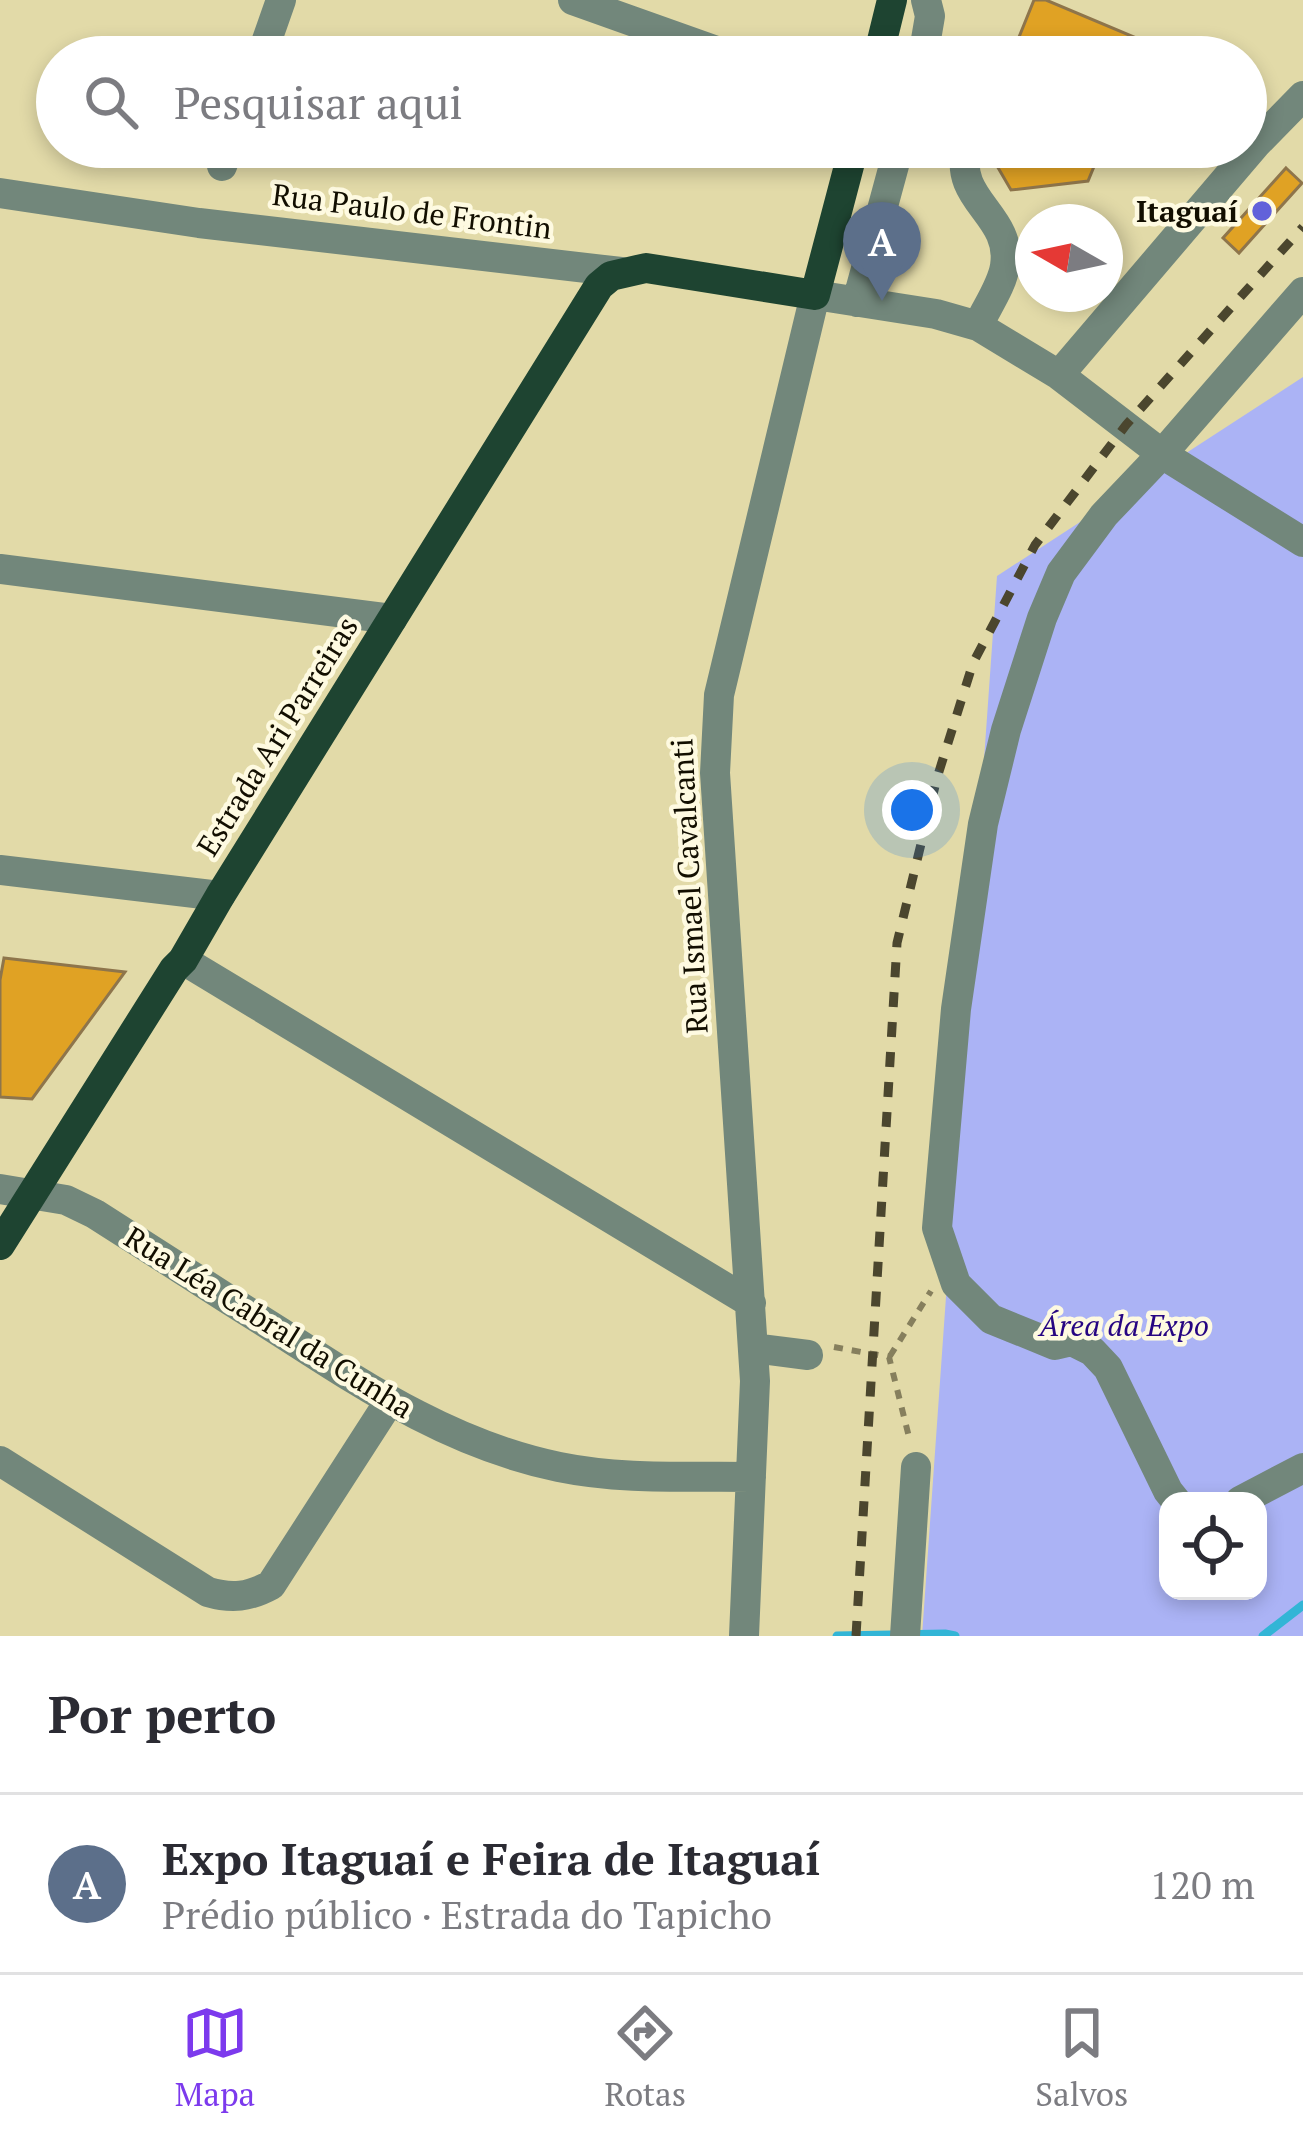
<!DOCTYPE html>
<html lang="pt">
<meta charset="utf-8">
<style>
body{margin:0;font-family:"PT Serif",serif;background:#f7f7f7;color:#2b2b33}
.controls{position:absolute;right:36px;bottom:36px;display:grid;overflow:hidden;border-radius:24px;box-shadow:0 6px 18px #0003}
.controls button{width:108px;height:108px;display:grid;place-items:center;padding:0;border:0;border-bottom:3px solid #e1e1e2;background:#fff;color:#2b2b33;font:60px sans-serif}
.compass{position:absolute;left:1015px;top:204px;width:108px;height:108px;border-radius:50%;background:#fff;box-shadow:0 6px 18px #0003;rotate:279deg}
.you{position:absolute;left:912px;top:810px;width:42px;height:42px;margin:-30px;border:9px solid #fff;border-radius:50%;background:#1a73e8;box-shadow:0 0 0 18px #1a73e833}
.badge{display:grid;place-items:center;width:78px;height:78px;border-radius:50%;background:#7c3aed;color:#fff;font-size:39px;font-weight:700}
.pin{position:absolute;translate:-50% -99px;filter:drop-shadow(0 3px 6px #0008)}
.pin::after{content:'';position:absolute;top:63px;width:42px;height:36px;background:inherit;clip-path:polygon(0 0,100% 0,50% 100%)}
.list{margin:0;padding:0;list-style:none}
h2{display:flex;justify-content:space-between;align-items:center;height:156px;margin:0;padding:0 48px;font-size:51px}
h2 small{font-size:39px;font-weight:400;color:#7c7c81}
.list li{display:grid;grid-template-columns:78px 1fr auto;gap:36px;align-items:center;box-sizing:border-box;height:180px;padding:0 48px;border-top:3px solid #e1e1e2}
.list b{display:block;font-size:45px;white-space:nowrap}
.list p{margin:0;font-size:39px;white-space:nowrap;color:#7c7c81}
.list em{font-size:39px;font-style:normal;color:#7c7c81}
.icon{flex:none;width:66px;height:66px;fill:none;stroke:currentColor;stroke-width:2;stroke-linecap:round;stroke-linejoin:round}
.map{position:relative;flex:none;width:1303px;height:1636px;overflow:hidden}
.search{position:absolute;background:#fff;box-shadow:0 6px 18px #0003;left:36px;right:36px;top:36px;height:132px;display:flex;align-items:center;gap:30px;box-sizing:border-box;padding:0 42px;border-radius:66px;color:#7c7c81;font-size:45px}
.sheet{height:336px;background:#fff}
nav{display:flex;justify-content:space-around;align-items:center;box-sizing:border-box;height:168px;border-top:3px solid #e1e1e2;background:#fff;font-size:33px;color:#7c7c81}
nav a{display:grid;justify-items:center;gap:6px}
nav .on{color:#7c3aed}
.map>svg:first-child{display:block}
.green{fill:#abb3f5;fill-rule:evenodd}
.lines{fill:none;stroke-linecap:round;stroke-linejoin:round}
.stream{stroke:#32b5d6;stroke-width:9}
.building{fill:#e0a224;stroke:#8e754b;stroke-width:3}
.path{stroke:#867f5d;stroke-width:6;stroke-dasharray:9 9;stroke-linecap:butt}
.minor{stroke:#72877b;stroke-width:30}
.major{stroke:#1e4431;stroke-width:30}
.rail{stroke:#4b462e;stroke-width:9;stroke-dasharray:15 15;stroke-linecap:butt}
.poi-dot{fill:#6261da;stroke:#fefae1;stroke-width:4.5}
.labels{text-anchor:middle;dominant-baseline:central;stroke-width:9;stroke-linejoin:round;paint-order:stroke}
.street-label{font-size:30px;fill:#120e00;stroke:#fefae1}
.poi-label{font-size:30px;font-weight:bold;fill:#120e00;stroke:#fefae1;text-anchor:end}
.park-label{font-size:30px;font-style:italic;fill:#260582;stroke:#fefae1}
</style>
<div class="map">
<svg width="1303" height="1636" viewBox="0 0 1303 1636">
<rect width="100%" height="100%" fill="#e2daa8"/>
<!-- green -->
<path class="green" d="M 1303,377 L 1303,1636 L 922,1636 L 997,576 ZM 1168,1501 L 1258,1501 L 1258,1591 L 1168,1591 Z"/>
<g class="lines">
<!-- stream -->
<path class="stream" d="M 837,1636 L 945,1634 L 955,1636
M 1263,1636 L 1303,1605"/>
</g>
<!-- building -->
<path class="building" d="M 1034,0 L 1046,0 L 1146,42 L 1140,57 L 1011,57 Z
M 986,147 L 1102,147 L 1088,181 L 1011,190 Z
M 1286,168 L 1302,183 L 1239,253 L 1223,238 Z
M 4,958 L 125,972 L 32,1099 L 0,1097 L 0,980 Z"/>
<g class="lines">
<!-- path -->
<path class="path" d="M 834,1347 L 889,1357 L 910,1441
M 890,1356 L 931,1291"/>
<!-- minor -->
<path class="minor" d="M 573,0 L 733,57
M 261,57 L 281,0
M 923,57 L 930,16 L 926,0
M 992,57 L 992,56
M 967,147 C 952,201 1013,214 1005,266 C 1002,286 986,308 978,326
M 222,166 L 229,147
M 0,193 L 199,223 L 621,272
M 857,302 L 899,147
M 1059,375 L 1256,144 L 1303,96
M 0,569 L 392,619
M 0,870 L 220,896
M 183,960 L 751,1303
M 0,1189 L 66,1200 L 95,1214 C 156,1253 218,1293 280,1332 C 370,1390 453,1445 559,1467 C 622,1480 688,1476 751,1477
M 753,1348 L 808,1355
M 0,1461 L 208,1592 C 232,1599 249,1597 271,1585 L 389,1402
M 1176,1501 L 1168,1491 L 1108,1368 L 1092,1351 L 1072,1341 L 1055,1345 L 991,1319 L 956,1284 L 937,1228 L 956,1009 L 983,824 L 1006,730 L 1042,618 L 1061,573 L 1104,515 L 1162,454 L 1303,292
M 1240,1501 L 1303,1468
M 744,1636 L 755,1381 L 715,773 L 719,695 L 815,295 L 936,314 L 978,326 L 1059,375 L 1162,454 L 1303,542
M 905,1636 L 916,1467"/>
<!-- major -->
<path class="major" d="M 878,57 L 892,0
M 0,1245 L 174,969 L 183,960 L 220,896 L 599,286 L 611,276 L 646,268 L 815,295 L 854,147"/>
<!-- rail -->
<path class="rail" d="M 856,1636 L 897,943 L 937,778 L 973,663 L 1035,545 L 1126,425 L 1303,227"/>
</g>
<!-- markers -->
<circle class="poi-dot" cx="1262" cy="211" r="12"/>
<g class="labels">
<!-- street labels -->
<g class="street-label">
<text transform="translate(412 211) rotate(7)">Rua Paulo de Frontin</text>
<text transform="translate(277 736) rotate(-58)">Estrada Ari Parreiras</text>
<text transform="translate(689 886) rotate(-93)">Rua Ismael Cavalcanti</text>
<text transform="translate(269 1322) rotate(32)">Rua Léa Cabral da Cunha</text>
</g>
<!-- poi labels -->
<g class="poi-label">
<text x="1238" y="211">Itaguaí</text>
</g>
<!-- park labels -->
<g class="park-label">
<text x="1124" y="1325">Área da Expo</text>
</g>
</g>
</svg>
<div class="controls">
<button><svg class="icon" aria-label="locate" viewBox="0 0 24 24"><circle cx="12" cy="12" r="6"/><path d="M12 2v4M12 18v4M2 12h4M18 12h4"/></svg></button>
</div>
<svg class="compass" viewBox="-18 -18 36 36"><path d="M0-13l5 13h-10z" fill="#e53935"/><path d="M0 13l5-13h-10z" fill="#7c7c81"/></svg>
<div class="you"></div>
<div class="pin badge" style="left:882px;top:301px;background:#5c6f8a">A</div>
<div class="search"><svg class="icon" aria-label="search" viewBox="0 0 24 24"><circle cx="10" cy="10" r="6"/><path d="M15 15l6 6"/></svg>Pesquisar aqui</div>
</div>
<section class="sheet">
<h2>Por perto<small></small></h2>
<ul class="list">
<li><span class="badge" style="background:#5c6f8a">A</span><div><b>Expo Itaguaí e Feira de Itaguaí</b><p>Prédio público · Estrada do Tapicho</p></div><em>120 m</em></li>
</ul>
</section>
<nav>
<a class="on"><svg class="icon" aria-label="map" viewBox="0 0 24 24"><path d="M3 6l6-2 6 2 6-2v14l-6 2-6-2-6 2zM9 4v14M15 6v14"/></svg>Mapa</a>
<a><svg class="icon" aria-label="directions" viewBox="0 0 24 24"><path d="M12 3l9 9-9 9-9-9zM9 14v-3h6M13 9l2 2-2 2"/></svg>Rotas</a>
<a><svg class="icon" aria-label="saved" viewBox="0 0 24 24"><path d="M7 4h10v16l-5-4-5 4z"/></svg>Salvos</a>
</nav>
